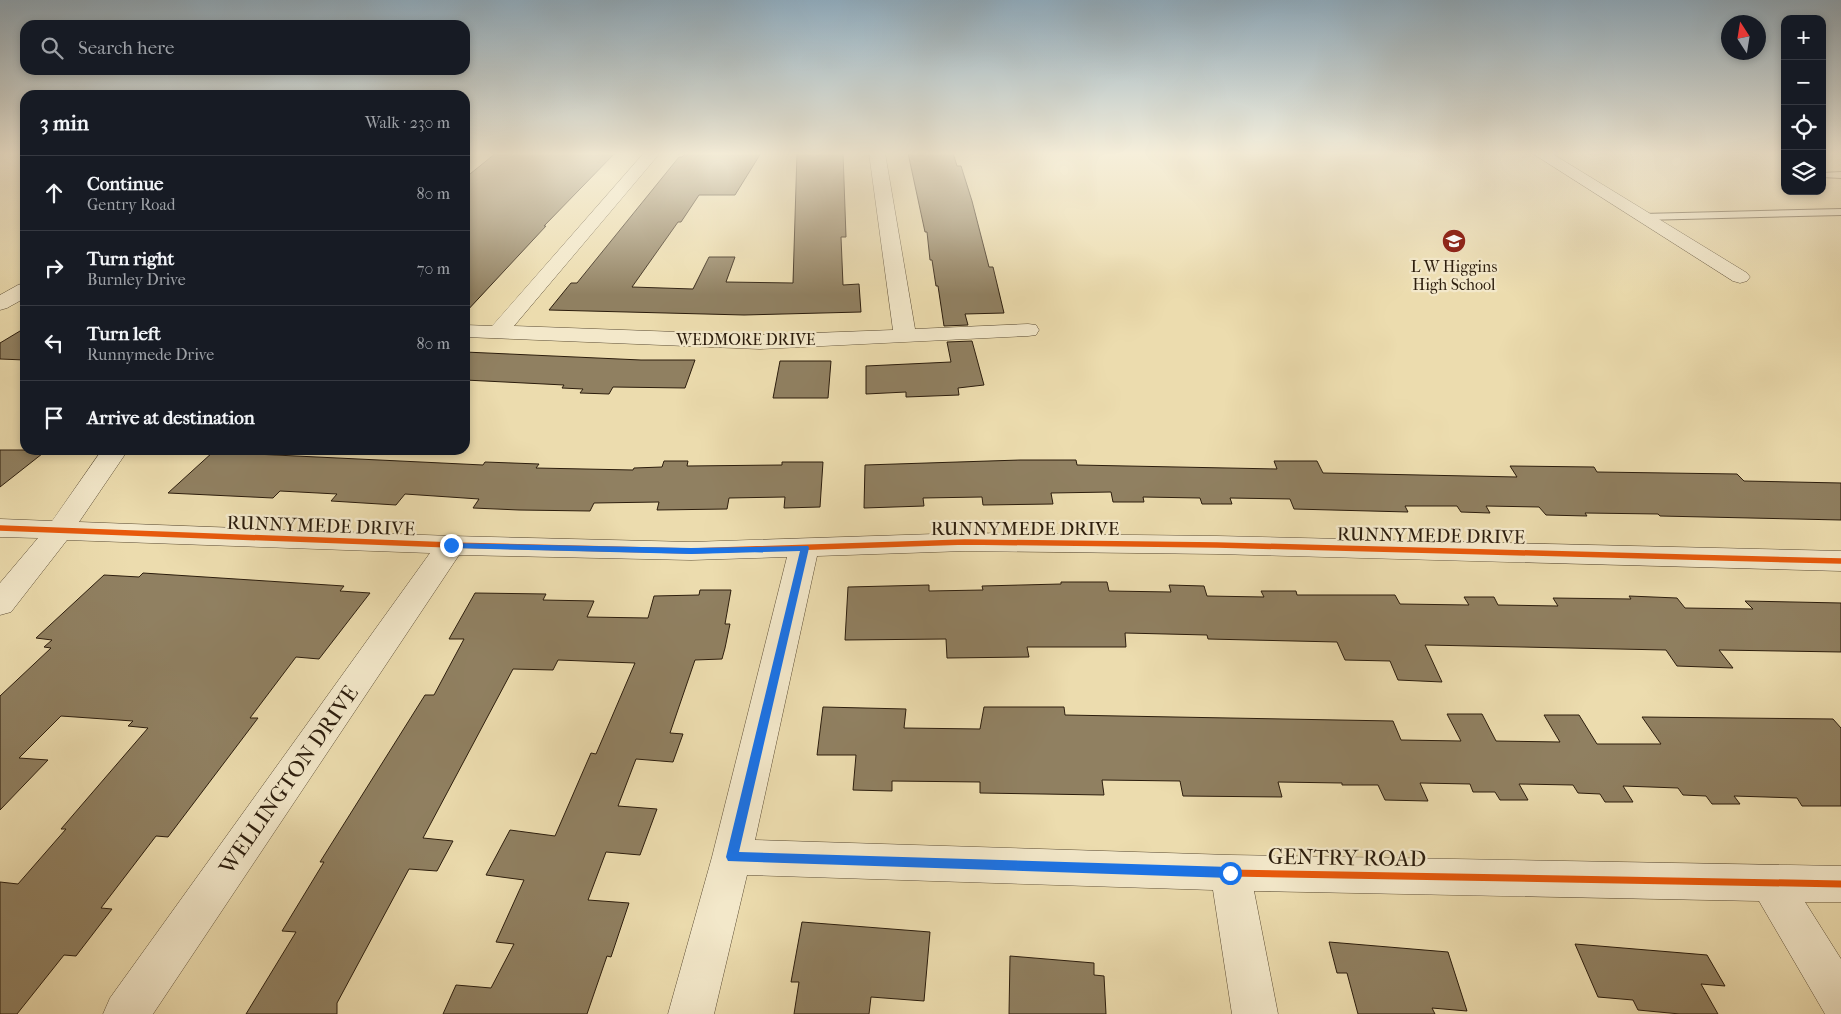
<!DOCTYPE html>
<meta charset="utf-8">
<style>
body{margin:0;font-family:"IM FELL French Canon",serif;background:#242831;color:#f1f3f6}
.controls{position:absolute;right:15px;top:15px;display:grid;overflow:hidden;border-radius:10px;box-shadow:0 2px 8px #0003}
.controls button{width:45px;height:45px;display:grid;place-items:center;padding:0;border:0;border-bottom:1px solid #363941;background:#171b24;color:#f1f3f6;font:25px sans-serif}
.compass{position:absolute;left:1721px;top:15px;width:45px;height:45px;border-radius:50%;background:#171b24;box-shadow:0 2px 8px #0003;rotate:348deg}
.stop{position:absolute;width:15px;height:15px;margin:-11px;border:4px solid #1a73e8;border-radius:50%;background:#fff}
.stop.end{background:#1a73e8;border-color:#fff;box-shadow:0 1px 5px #0008}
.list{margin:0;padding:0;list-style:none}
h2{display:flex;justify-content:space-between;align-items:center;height:65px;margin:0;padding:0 20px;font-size:21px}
h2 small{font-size:16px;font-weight:400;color:#9ea1a6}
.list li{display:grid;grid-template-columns:32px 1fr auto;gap:15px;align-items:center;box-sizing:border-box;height:75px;padding:0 20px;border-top:1px solid #363941}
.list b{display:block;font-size:19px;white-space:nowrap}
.list p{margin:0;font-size:16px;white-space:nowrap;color:#9ea1a6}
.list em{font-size:16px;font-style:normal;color:#9ea1a6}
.icon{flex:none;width:28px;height:28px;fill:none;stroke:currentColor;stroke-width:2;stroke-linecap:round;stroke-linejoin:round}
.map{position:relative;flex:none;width:1841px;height:1014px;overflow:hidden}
.search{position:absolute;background:#171b24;box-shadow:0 2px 8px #0003;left:20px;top:20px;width:450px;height:55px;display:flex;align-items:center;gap:12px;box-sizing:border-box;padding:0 18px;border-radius:15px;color:#9ea1a6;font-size:19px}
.panel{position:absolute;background:#171b24;box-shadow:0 2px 8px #0003;left:20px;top:90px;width:450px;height:365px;border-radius:15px}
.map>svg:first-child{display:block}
.building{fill:#908061;stroke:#2c1d0d}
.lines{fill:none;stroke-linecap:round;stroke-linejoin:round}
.lane-casing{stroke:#5c4d35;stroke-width:2}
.street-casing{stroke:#5c4d35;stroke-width:1}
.lane{fill:#f3e8ca;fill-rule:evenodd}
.street{fill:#f3e8ca;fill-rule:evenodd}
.cycleway-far1-casing{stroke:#f3e8ca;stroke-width:9}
.cycleway-casing{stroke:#f3e8ca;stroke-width:10}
.cycleway-far1{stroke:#e8590c;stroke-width:5.5}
.cycleway{stroke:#e8590c;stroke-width:7}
.route{fill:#1a73e8}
.labels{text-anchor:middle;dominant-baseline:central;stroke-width:4.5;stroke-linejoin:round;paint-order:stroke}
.far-poi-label{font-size:16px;fill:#2c1d0d;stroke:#f3e8ca}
.far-street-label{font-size:16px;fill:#2c1d0d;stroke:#f3e8ca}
.street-label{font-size:19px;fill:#2c1d0d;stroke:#f3e8ca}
.near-street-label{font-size:22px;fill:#2c1d0d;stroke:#f3e8ca}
</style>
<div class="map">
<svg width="1841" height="1014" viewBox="0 0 1841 1014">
<rect width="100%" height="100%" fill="#ecdcae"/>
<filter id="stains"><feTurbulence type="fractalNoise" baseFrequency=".004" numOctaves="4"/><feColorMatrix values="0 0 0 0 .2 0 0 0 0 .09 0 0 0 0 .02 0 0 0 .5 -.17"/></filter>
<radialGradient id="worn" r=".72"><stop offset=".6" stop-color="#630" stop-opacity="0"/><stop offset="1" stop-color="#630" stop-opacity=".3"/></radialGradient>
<!-- building -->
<path class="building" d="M 496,153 L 615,153 L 544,226 L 546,226 L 465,313 L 465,178 Z
M 686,153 L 761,153 L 735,195 L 699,195 L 681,222 L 678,222 L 632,287 L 693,289 L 709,257 L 735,257 L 726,282 L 793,283 L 797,153 L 843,153 L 846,237 L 841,237 L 843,285 L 859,284 L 861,312 L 744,315 L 549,310 L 571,283 L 577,283 L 679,157 L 682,157 Z
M 908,153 L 953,153 L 957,166 L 961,166 L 972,201 L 989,267 L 993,267 L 1004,313 L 965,314 L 968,325 L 944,326 L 938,286 L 936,286 L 932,260 L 930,260 L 927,232 L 925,232 Z
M 25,328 L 25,360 L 0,359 L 0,343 Z
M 972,341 L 984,385 L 958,388 L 959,395 L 906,397 L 906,392 L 866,394 L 866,366 L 951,362 L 947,342 Z
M 465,352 L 641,360 L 695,360 L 685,388 L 613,387 L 609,394 L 580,393 L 583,389 L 562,388 L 564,385 L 465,380 Z
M 780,361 L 831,361 L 828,398 L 773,398 Z
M 0,450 L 47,450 L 0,487 Z
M 213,452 L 483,465 L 485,462 L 539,464 L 536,468 L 633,470 L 634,468 L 662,467 L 664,461 L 688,461 L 687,466 L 782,465 L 782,462 L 823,462 L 820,507 L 784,508 L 785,497 L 729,498 L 727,509 L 657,510 L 659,502 L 594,503 L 590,511 L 519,510 L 473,508 L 479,499 L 405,494 L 396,505 L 331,501 L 337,494 L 280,491 L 273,498 L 168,493 Z
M 1020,460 L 1076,460 L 1077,465 L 1277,469 L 1274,461 L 1317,461 L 1323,473 L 1517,477 L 1510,466 L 1594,467 L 1597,472 L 1737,474 L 1744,481 L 1841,483 L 1841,520 L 1660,516 L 1658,514 L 1585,513 L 1587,516 L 1546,515 L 1539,507 L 1486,506 L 1490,513 L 1461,512 L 1457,506 L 1405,506 L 1408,512 L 1294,509 L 1290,499 L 1230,498 L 1232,504 L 1202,504 L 1200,498 L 1143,497 L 1144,502 L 1113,502 L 1111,492 L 1051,493 L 1053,504 L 983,505 L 982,497 L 923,498 L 924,506 L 864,508 L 865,465 Z
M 143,573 L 344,586 L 340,591 L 370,593 L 319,659 L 296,657 L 250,718 L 258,718 L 168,837 L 156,836 L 101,908 L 112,909 L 76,956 L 64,955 L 17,1014 L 0,1014 L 0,882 L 18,884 L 66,829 L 61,829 L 148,728 L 128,726 L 133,721 L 61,716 L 19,758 L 48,760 L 0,810 L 0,696 L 51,648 L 44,647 L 52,640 L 36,638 L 104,575 L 139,577 Z
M 1061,582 L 1107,582 L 1109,591 L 1171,592 L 1169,585 L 1204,586 L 1207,596 L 1264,597 L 1261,591 L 1296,591 L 1297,595 L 1395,595 L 1400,604 L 1469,605 L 1464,597 L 1494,597 L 1498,605 L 1558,606 L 1553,598 L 1631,599 L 1629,596 L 1677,598 L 1685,608 L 1753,609 L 1745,601 L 1841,603 L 1841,652 L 1719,650 L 1733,668 L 1677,666 L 1666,650 L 1425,645 L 1442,682 L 1398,680 L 1390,661 L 1345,660 L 1337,642 L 1208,639 L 1207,635 L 1125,633 L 1126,647 L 1027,647 L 1029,657 L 947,658 L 946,639 L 845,640 L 848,587 L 929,585 L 929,591 L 983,590 L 982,586 L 1061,584 Z
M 700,590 L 731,590 L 725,624 L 730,624 L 725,648 L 722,659 L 695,660 L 670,733 L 683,734 L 673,762 L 636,759 L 618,806 L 657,809 L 640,855 L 606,852 L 588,900 L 629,903 L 611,957 L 607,956 L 587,1014 L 443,1014 L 456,985 L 491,988 L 514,944 L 496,942 L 524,880 L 486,875 L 510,830 L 555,836 L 591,753 L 596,754 L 635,663 L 558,660 L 553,670 L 513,669 L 423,838 L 453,841 L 437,871 L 409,869 L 337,1003 L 337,1014 L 246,1014 L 296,932 L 282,931 L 324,862 L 320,862 L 425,695 L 434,695 L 464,639 L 449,639 L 475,593 L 546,594 L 543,600 L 594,601 L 587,617 L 648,618 L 654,596 L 699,595 Z
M 823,707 L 906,709 L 904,728 L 980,729 L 984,707 L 1064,707 L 1065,715 L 1393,721 L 1401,740 L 1461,741 L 1447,714 L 1482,714 L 1496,741 L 1560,742 L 1544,715 L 1579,715 L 1597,744 L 1661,744 L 1642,717 L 1833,719 L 1841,728 L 1841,806 L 1802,806 L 1797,798 L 1734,796 L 1740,804 L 1712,804 L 1706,796 L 1683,795 L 1678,788 L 1623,786 L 1633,802 L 1605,802 L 1600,794 L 1578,793 L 1573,785 L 1519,784 L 1528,800 L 1500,800 L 1495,792 L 1473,792 L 1470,784 L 1420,783 L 1428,801 L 1385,800 L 1378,785 L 1342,785 L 1342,783 L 1278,782 L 1282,797 L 1183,796 L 1180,781 L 1102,780 L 1104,795 L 980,793 L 980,782 L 892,781 L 892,791 L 853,790 L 856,755 L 817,755 Z
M 802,922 L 930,932 L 924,1001 L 871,997 L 869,1014 L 794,1014 L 799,982 L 791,982 Z
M 1329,942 L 1448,952 L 1467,1011 L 1432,1008 L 1435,1014 L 1358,1014 L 1347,973 L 1337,973 Z
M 1575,944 L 1707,955 L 1725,986 L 1701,984 L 1718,1014 L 1680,1014 L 1638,1010 L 1633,1000 L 1598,997 Z
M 1010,956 L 1094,963 L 1094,975 L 1104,976 L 1106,1014 L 1009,1014 Z"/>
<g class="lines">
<!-- lane casing -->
<g class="lane-casing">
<path id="lane" d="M 1841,172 L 1841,178 L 1822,177 L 1822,173 Z
M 1841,209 L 1841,215 L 1643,220 L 1638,217 L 1643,214 Z"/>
</g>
<!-- street casing -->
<g class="street-casing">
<path id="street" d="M 644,153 L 660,153 L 514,326 L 760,335 L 893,330 L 869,153 L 885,153 L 915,329 L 1028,324 L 1036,325 L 1039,330 L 1036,335 L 1028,336 L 760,349 L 465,337 L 465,325 L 492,326 Z
M 1532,153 L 1551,153 L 1747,273 L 1750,277 L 1747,281 L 1740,283 L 1733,281 Z
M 25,283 L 25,298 L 7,308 L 0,310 L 0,295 L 18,285 Z
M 102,450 L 128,450 L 79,522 L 451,536 L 691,542 L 965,533 L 1217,536 L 1841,551 L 1841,571 L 1217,554 L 965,551 L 817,556 L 755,840 L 1230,855 L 1841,866 L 1841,902 L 1805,902 L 1841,959 L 1841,1014 L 1825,1014 L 1759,901 L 1254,891 L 1278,1014 L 1232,1014 L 1213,890 L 747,875 L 714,1014 L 668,1014 L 712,857 L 787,557 L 691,560 L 459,555 L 153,1014 L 103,1014 L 110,998 L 430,553 L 67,540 L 11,612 L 0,615 L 0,583 L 38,538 L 0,537 L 0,519 L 52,521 Z"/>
</g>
<!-- lane -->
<use href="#lane" class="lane"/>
<!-- street -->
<use href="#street" class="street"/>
<!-- cycleway-far1 casing -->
<g class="cycleway-far1-casing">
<path id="cycleway-far1" d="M 0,528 L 451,545 L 691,551 L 965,542 L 1217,545 L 1841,561"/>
</g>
<!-- cycleway casing -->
<g class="cycleway-casing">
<path id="cycleway" d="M 732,857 L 1230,873 L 1841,884"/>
</g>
<!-- cycleway-far1 -->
<use href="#cycleway-far1" class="cycleway-far1"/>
<!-- cycleway -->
<use href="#cycleway" class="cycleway"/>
</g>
<!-- sky -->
<linearGradient id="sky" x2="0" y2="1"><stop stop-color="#8faabb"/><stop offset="0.52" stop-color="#f6efdb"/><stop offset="1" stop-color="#f6efdb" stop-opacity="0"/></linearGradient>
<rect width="1841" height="295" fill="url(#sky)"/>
<!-- route -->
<path class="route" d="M 448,543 L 691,548 L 808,546 L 809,548 L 739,852 L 1230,867 L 1234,869 L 1236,873 L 1234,876 L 1230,878 L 728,861 L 726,857 L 800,551 L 691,554 L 451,548 L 447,545 Z"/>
<!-- icons -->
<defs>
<g id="school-disc" transform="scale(1.25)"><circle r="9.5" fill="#8f2418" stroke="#f3e8ca"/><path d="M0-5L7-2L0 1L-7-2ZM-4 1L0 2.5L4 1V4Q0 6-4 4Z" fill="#fff"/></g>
</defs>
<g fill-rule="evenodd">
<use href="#school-disc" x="1454" y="241"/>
</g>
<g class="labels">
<!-- far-poi labels -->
<g class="far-poi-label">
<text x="1454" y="266">L W Higgins<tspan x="1454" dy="18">High School</tspan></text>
</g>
<!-- far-street labels -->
<g class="far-street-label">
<text x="746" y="339">WEDMORE DRIVE</text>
</g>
<!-- street labels -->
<g class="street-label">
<text transform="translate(321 526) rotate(2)">RUNNYMEDE DRIVE</text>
<text x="1025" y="529">RUNNYMEDE DRIVE</text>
<text transform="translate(1431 536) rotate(1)">RUNNYMEDE DRIVE</text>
</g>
<!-- near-street labels -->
<g class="near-street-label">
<text transform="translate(289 780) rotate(-55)">WELLINGTON DRIVE</text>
<text transform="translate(1347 858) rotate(1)">GENTRY ROAD</text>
</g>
</g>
<rect width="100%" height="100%" filter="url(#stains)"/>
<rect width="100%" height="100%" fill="url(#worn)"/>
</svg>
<div class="controls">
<button>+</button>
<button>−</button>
<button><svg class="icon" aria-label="locate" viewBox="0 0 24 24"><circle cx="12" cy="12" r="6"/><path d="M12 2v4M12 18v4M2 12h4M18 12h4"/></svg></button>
<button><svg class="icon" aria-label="layers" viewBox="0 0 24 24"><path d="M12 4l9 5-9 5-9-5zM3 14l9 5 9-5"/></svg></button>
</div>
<svg class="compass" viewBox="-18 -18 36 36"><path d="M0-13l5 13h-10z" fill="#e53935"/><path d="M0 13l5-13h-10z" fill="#9ea1a6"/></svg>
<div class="stop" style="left:1230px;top:873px"></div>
<div class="stop end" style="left:451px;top:545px"></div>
<div class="search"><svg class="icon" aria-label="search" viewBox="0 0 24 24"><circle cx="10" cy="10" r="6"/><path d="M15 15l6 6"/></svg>Search here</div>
<section class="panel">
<h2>3 min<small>Walk · 230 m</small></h2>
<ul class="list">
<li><svg class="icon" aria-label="ahead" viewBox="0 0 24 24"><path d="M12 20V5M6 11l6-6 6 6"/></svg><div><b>Continue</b><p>Gentry Road</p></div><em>80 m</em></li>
<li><svg class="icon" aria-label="right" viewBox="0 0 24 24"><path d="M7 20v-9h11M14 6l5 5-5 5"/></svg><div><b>Turn right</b><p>Burnley Drive</p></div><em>70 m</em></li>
<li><svg class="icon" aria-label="left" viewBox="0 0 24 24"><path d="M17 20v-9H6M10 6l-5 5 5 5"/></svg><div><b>Turn left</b><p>Runnymede Drive</p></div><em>80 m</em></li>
<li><svg class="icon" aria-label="arrive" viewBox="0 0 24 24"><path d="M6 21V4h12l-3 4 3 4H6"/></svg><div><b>Arrive at destination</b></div></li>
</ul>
</section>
</div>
